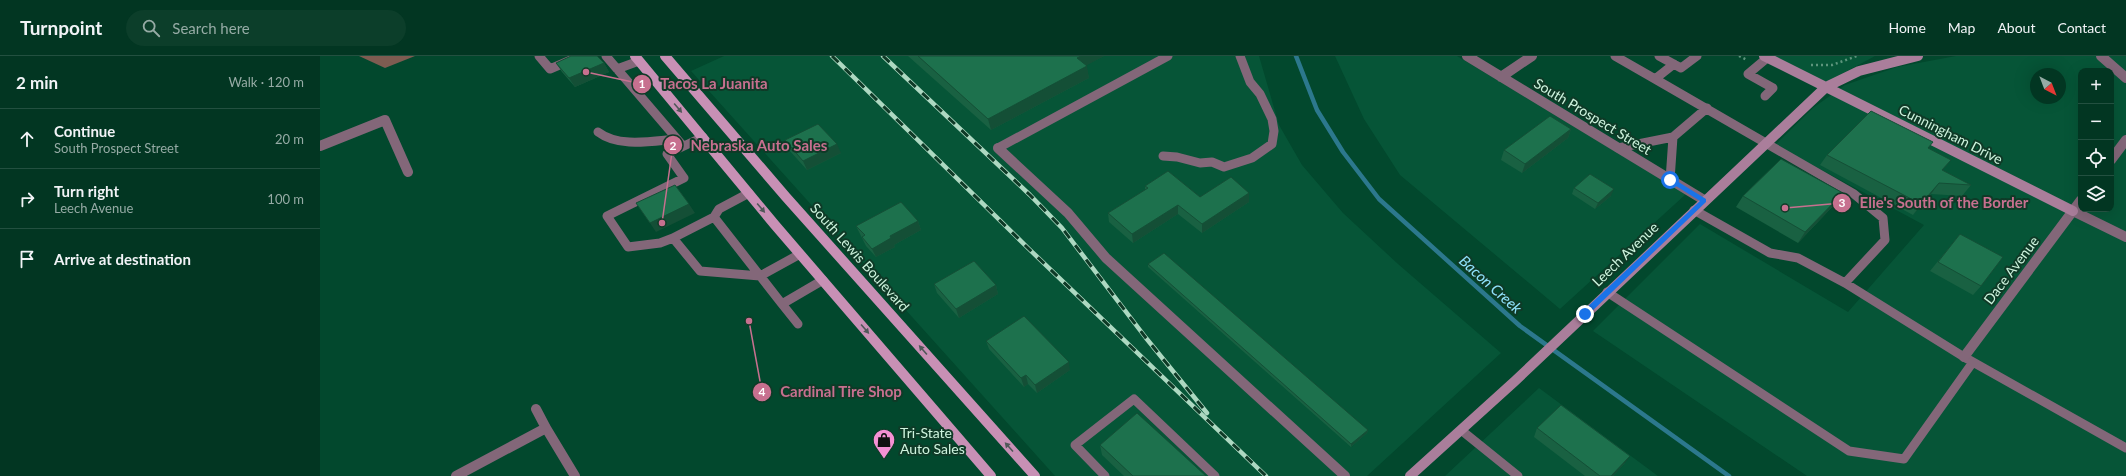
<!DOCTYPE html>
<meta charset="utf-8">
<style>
body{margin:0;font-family:Lato,sans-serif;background:#0c3e2a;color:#f1f3f6}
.controls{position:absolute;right:12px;top:12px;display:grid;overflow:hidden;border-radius:8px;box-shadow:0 4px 16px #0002}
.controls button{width:36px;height:36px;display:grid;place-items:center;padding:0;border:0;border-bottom:1px solid #235040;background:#023622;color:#f1f3f6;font:20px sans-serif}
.compass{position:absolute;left:1710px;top:12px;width:36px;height:36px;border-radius:50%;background:#023622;box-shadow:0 4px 16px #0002;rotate:138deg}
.stop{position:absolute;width:12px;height:12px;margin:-9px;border:3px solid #1a73e8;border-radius:50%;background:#fff}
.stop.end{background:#1a73e8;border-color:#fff;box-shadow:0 1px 4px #0008}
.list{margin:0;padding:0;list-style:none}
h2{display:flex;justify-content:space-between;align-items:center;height:52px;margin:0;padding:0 16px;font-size:17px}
h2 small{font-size:13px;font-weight:400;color:#96aba5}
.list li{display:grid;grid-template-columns:26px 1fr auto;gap:12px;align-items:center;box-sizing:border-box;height:60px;padding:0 16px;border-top:1px solid #235040}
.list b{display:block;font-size:15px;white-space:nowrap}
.list p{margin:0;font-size:13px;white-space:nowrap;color:#96aba5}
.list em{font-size:13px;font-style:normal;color:#96aba5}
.icon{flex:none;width:22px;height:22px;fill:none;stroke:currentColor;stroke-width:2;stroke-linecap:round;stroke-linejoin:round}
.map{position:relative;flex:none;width:1806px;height:420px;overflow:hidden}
header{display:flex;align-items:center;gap:24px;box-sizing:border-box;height:56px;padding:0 20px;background:#023622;border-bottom:1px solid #235040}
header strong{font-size:19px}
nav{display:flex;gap:22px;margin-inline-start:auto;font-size:14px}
.search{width:280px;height:36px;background:#0c3e2a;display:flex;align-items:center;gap:10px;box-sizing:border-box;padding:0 14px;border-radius:22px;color:#96aba5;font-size:15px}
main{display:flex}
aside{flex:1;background:#023622}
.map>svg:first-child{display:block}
.built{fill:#065537;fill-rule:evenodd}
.green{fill:#7e5c51}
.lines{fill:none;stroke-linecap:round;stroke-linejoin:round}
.stream{stroke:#2c788d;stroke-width:4.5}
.path{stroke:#5d957c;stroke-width:2.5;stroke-dasharray:2 3;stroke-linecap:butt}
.lane{stroke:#836779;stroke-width:9}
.street{stroke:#836779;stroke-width:10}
.secondary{stroke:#aa7e9b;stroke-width:10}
.primary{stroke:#c890b5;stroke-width:10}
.rail-casing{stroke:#add8c1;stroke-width:4.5}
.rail{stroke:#0f3a27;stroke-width:3;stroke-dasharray:9;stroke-linecap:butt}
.wall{fill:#196142}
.shaded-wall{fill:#144f36}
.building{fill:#1d714d;stroke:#144f36}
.oneway{fill:#505859}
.route{fill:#1a73e8}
.labels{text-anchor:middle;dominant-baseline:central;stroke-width:4;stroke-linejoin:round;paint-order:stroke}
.street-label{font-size:14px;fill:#cef4de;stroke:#0f3a27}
.poi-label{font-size:14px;fill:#cef4de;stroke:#0f3a27;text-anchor:start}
.water-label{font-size:15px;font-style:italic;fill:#90e3fd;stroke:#0f3a27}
.leader{fill:none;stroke:#c7708f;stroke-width:1.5}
.callout-dot{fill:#c7708f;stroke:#0f3a27;stroke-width:1.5}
.mark-label{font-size:12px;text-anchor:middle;font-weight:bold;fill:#fff}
.callout-label{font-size:15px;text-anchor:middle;font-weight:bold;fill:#c7708f;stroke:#0f3a27;stroke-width:4;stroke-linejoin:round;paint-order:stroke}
</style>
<header>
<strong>Turnpoint</strong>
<div class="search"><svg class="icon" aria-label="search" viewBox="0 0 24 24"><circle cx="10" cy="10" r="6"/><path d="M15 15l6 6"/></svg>Search here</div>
<nav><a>Home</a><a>Map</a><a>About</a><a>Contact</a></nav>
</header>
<main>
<aside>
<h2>2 min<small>Walk · 120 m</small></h2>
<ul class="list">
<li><svg class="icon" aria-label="ahead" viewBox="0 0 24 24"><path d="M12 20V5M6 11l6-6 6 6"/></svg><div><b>Continue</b><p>South Prospect Street</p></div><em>20 m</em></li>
<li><svg class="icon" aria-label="right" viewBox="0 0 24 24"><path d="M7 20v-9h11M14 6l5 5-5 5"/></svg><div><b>Turn right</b><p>Leech Avenue</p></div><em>100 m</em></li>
<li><svg class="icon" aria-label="arrive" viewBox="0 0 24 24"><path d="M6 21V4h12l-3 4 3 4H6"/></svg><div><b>Arrive at destination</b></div></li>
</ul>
</aside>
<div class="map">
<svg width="1806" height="420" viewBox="0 0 1806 420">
<rect width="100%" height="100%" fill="#02482d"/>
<!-- built -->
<path class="built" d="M 404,0 L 939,0 L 959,69 L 982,109 L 1023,157 L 1078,208 L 1181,297 L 1047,420 L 735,420 L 371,15 Z
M 1015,0 L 1137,0 L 1366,138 L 1240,253 L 1080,119 L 1044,63 Z
M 1448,0 L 1555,0 L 1503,28 Z
M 1636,0 L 1806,0 L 1806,420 L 1487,420 L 1273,275 L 1380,168 L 1528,256 L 1604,169 L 1455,89 L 1493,52 L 1525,29 L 1577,11 ZM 1761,15 L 1791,15 L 1791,153 L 1761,153 ZM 1716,18 L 1740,18 L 1740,42 L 1716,42 Z
M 1219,332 L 1338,420 L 1125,420 Z"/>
<!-- green -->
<path class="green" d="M 39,0 L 95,0 L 65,12 Z"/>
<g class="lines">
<!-- stream -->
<path class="stream" d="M 976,0 L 997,54 L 1023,96 L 1059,143 L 1200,270 L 1409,420"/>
<!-- path -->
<path class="path" d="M 1419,0 L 1427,4
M 1491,9 L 1512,9 L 1537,0"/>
<!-- lane -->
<path class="lane" d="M 219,0 L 230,13 L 260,0
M 286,0 L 363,90
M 1295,0 L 1335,23
M 1339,0 L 1361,12 L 1377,0
M 1354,8 L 1335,23 L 1534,138 L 1563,162 L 1565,184 L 1525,227 L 1478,202 L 1450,197 L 1374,154
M 297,13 L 319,5
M 1445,40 L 1453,32 L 1428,18 L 1447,2
M 278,76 C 299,92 332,85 357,83
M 678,92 L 848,0
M 1298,92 L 1353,81
M 843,100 L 857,101 L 880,107 L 892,106 L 904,111 L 932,102 L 952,88 L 954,75 L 952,63 L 940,38 L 930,26 L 920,0
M 1350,124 L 1353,81 L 1387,52
M 429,137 L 399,153 L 394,161 L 462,248 L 503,224
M 394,161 L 353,182 L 380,215 L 440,220 L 480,198
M 353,182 L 340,187 L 308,191 L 287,160 L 364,122 L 347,98 L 383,81
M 1525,227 L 1644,301 L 1806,392
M 1287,236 L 1529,395 L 1584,403 L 1653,306
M 462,248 L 478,268
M 1141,374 L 1198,420
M 785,420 L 755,389 L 814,343 L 895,420"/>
<!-- street -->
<path class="street" d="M 1147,0 L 1384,144
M 1781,0 L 1806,22
M 1181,21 L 1212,0
M 0,90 L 65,64 L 88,116
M 678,92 L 748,157 L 786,202 L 1025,420
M 1791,104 L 1806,84
M 1753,155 L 1806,181
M 1644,301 L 1761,144
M 216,353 L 226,372
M 136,420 L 226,372 L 255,420"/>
<!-- secondary -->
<path class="secondary" d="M 1444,0 L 1753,155
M 1090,420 L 1195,325 L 1506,31 L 1539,15 L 1598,0"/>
<!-- primary -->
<path class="primary" d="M 315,0 L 455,169 L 671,420
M 345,0 L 466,141 L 715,420"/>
<!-- rail casing -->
<g class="rail-casing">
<path id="rail" d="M 512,0 L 709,193 L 946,420
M 563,0 L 710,139 L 742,172 L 826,282 L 887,357"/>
</g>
<!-- rail -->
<use href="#rail" class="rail"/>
</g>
<!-- wall -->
<path class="wall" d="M 588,0 L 784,0 L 766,9 L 769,22 L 671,74 Z
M 236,7 L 284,7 L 289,16 L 255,31 L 242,16 Z
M 1251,73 L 1248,82 L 1202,117 L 1181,104 L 1184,94 Z
M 465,84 L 521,97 L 487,114 L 469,94 Z
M 1609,92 L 1622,114 L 1651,129 L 1642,140 L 1611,138 L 1593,159 L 1500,109 L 1507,99 Z
M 825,130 L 880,141 L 929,137 L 929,146 L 882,177 L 858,158 L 813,187 L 789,166 L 788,157 L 825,134 Z
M 1254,132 L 1291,140 L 1275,153 L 1252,138 Z
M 1523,137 L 1515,148 L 1478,187 L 1416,151 L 1423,140 Z
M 598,165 L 601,174 L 574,189 L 575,191 L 556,201 L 546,190 L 536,170 Z
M 1640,178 L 1661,230 L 1653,239 L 1610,215 Z
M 828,208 L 1048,374 L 1047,377 L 1031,391 L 828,211 Z
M 614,228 L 676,229 L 678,238 L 639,262 L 617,237 Z
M 666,285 L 750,314 L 717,337 L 708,328 L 704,331 L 669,293 Z
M 1217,372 L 1305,407 L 1293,420 L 1265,420 L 1214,381 Z
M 780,389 L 886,420 L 804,420 L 782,399 Z"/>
<!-- shaded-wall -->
<path class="shaded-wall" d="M 761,0 L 784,0 L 758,14 L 757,2 Z
M 284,7 L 289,16 L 255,31 L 249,22 Z
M 767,10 L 769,22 L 671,74 L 668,63 Z
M 1251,73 L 1248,82 L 1202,117 L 1205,108 Z
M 517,88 L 521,97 L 487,114 L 483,105 Z
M 1619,127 L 1611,138 L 1593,159 L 1601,148 Z
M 1294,133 L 1291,140 L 1275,153 L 1278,147 Z
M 929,137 L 929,146 L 882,177 L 882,168 Z
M 1523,137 L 1515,148 L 1478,187 L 1485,176 Z
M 369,148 L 375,157 L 336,176 L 330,167 Z
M 858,149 L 858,158 L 813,187 L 812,178 Z
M 598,165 L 601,174 L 574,189 L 575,191 L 556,201 L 552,193 L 570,180 Z
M 676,229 L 678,238 L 639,262 L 636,253 Z
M 749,306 L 750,314 L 717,337 L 715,329 Z
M 706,319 L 708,328 L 704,331 L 701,322 Z
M 1048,374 L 1047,377 L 1031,391 L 1031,388 Z
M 1310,400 L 1305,407 L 1293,420 L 1291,420 Z"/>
<!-- building -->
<path class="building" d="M 251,0 L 277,0 L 284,7 L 249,22 L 236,7 Z
M 598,0 L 761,0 L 757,2 L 767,10 L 668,63 Z
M 1551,55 L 1613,86 L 1608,92 L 1631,104 L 1622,114 L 1651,129 L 1619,127 L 1601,148 L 1507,99 Z
M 1230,60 L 1251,73 L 1205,108 L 1184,94 Z
M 498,68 L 517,88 L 483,105 L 465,84 Z
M 1461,103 L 1523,137 L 1485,176 L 1423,140 Z
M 848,115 L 880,141 L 911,121 L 929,137 L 882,168 L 858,149 L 812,178 L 788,157 L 828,132 L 825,130 Z
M 1270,118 L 1294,133 L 1278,147 L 1254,132 Z
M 355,129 L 369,148 L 330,167 L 316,147 Z
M 581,146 L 598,165 L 570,180 L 571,182 L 552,193 L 542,181 L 545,179 L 536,170 Z
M 1640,178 L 1683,201 L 1661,230 L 1618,206 Z
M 844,197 L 1048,374 L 1031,388 L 828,208 Z
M 654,205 L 676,229 L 636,253 L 614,228 Z
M 704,260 L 749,306 L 715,329 L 706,319 L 701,322 L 666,285 Z
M 1241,349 L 1310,400 L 1291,420 L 1280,420 L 1217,372 Z
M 817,357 L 886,420 L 813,420 L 780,389 Z"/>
<!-- one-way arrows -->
<defs><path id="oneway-solid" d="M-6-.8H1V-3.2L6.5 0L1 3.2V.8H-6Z"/></defs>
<g class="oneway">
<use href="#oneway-solid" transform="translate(358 52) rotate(50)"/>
<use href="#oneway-solid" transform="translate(441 152) rotate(50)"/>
<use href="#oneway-solid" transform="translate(545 273) rotate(49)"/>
<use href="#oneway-solid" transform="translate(603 294) rotate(-131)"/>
<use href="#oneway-solid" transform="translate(689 391) rotate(-132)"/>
</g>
<!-- route -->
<path class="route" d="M 1348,122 L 1352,122 L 1386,143 L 1386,146 L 1267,260 L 1262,260 L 1262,256 L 1380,145 L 1348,125 Z"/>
<!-- icons -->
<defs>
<g id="shop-pin" transform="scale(1.15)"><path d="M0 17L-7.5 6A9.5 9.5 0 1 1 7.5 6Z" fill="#f491d4" stroke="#0f3a27"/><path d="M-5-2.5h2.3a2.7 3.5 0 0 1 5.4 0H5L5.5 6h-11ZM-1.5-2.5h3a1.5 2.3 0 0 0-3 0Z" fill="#111"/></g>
</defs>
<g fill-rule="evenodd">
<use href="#shop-pin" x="564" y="384"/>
</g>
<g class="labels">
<!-- street labels -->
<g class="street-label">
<text transform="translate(1273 60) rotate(31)">South Prospect Street</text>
<text transform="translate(1631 78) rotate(27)">Cunningham Drive</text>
<text transform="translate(1305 198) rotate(-44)">Leech Avenue</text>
<text transform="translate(540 201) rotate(48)">South Lewis Boulevard</text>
<text transform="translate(1691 214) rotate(-53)">Dace Avenue</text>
</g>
<!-- poi labels -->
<g class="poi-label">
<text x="580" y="376">Tri-State<tspan x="580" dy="16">Auto Sales</tspan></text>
</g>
<!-- water labels -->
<g class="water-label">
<text transform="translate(1171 228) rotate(42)">Bacon Creek</text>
</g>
</g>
<!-- callouts -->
<path class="leader" d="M266 16L322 28M342 167L353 89M1465 152L1522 147M429 265L442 336"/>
<g class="callout-dot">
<circle cx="266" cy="16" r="4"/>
<circle cx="342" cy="167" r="4"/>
<circle cx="1465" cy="152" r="4"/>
<circle cx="429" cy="265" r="4"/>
<circle cx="322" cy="28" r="10"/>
<circle cx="353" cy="89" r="10"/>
<circle cx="1522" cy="147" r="10"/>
<circle cx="442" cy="336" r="10"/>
</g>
<g class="mark-label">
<text x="322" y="32">1</text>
<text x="353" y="94">2</text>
<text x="1522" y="151">3</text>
<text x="442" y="340">4</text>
</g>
<g class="callout-label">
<text x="394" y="33">Tacos La Juanita</text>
<text x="439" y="95">Nebraska Auto Sales</text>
<text x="1624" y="152">Elie's South of the Border</text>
<text x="521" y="341">Cardinal Tire Shop</text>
</g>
</svg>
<div class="controls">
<button>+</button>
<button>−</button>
<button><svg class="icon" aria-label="locate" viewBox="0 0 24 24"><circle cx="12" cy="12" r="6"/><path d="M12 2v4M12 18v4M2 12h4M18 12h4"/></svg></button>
<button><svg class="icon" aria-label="layers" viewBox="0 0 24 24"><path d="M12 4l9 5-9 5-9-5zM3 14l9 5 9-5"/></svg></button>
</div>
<svg class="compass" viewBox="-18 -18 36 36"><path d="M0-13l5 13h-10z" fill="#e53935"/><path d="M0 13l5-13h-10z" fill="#96aba5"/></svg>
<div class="stop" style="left:1350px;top:124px"></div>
<div class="stop end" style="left:1265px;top:258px"></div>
</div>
</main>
